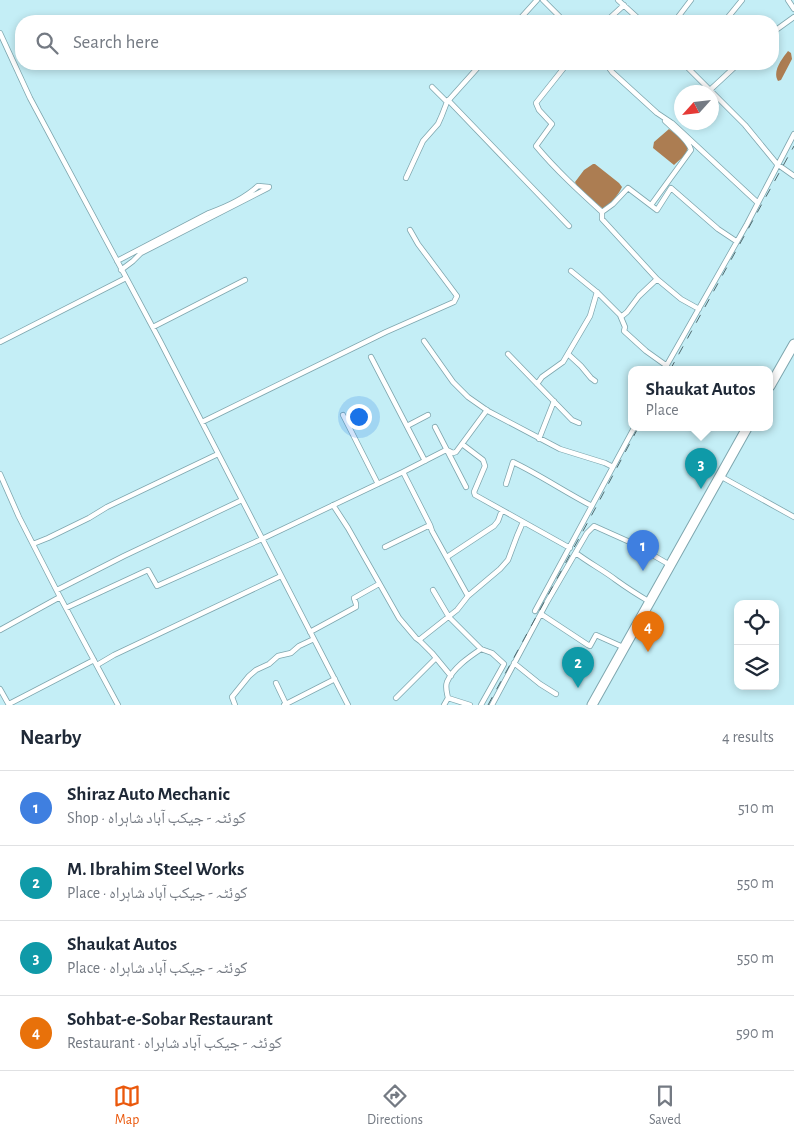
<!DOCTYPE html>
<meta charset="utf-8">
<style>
body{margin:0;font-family:"Alegreya Sans","Noto Naskh Arabic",sans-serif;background:#f6f6f7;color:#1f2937}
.controls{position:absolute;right:15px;bottom:15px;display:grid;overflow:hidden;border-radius:10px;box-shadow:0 2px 8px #0003}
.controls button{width:45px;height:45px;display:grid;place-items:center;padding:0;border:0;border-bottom:1px solid #e0e1e3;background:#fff;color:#1f2937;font:25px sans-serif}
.compass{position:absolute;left:674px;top:85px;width:45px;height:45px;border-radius:50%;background:#fff;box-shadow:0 2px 8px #0003;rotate:243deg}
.you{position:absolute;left:358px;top:416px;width:18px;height:18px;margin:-12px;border:4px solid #fff;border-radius:50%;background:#1a73e8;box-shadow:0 0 0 8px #1a73e833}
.badge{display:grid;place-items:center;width:32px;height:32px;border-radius:50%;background:#ea580c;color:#fff;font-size:16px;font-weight:700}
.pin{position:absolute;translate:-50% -41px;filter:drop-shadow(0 1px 2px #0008)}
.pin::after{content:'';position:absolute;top:26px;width:18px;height:15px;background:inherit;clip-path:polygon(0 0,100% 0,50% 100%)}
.popup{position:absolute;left:628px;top:366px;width:145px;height:65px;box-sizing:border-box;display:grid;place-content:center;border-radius:10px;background:#fff;filter:drop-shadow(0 1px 4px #0005);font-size:16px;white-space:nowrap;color:#747a83}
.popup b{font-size:19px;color:#1f2937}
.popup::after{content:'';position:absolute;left:50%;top:100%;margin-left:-10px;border:10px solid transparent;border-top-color:#fff}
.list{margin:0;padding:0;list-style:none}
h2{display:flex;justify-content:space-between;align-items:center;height:65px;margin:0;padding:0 20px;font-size:21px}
h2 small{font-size:16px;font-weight:400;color:#747a83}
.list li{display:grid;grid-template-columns:32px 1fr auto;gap:15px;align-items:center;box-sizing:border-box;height:75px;padding:0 20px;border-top:1px solid #e0e1e3}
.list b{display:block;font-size:19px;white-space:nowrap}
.list p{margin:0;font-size:16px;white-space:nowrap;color:#747a83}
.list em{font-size:16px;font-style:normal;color:#747a83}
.icon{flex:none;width:28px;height:28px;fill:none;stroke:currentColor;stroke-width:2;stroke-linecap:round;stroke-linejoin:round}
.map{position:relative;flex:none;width:794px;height:705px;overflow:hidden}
.search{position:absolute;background:#fff;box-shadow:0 2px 8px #0003;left:15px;right:15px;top:15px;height:55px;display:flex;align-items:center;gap:12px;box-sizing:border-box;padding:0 18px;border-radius:20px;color:#747a83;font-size:19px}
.sheet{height:365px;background:#fff}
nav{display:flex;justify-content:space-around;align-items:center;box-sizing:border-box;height:70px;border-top:1px solid #e0e1e3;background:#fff;font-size:14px;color:#747a83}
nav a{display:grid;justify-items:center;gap:2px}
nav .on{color:#ea580c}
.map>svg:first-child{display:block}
.water{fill:#ac7d52}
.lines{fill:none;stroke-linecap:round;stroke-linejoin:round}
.street-casing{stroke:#7ea6ae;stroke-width:6}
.highway-casing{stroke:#7ea6ae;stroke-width:11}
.street{stroke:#fff;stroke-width:4.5}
.highway{stroke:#fff;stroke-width:9}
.rail{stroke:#50686d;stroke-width:1;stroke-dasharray:9 9;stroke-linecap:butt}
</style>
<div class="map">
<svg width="794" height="705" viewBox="0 0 794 705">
<rect width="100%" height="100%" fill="#c4eef6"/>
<!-- water -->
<path class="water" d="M 788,51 L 791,53 L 792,59 L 781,80 L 778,81 C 772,71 782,59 788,51 Z
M 669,129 L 683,140 L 688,148 C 685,157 679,160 674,165 L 653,148 L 654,142 Z
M 593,164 L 595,164 L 619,183 L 622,187 C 618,196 610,204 603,209 L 577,186 L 575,182 L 584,170 Z"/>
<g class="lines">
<!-- street casing -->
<g class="street-casing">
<path id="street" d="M 543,0 L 564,21
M 618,0 L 641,21
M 788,0 L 794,9
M 611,17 L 624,5
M 518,21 L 537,0
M 675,21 L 691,0
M 725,21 L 742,0
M 776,30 L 794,17
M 0,33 L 30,98 L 159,339 L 348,705
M 567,64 L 536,103 L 539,110 L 552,124 L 536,146 C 556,170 579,191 602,212 L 602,219 L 657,279 L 681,299 L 699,309
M 606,64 L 612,72 L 657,113 L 672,123 L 758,203
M 684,64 L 745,125 L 777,164 L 794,176
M 432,87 L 447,102 L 481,64
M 710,90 L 738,64
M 448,100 L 569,226
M 406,178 L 423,141 L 438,124 L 442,115 L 447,102
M 651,205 L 691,150 C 688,139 673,129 665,121
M 602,212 L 613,204 L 628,188 L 657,210 L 671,188 L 718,229 L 736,241
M 117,261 L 209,213 C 226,207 245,198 258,186 L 269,187
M 121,270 L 133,261 L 141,253 L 268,188
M 571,271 L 598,293 L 620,315 L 625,327 L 624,331 L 646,351 L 667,366
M 621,317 L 627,312 L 639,296 L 657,279
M 153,327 L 245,280
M 424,341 L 453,382 L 468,397 L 488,411 L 560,449 L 605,463 L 613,467
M 0,342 L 126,278
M 508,354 L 572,420 L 579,423
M 568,354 L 581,366 L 591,378 L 595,381
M 371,357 L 425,461
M 664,370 L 747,224 L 794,134
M 537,384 L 542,377 L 563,362 L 590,316 L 597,292
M 343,415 L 378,484
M 202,422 L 386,332 L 454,302 L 457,296 L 418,244 L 410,230
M 407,426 L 428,415
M 435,427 L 466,487
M 539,439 L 554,401
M 462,444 L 483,460 L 485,466 L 474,492 L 475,495 L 570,548
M 403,472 L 444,451 L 447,450 L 453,453 L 456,452 L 487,410
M 0,474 L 19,517 L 60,597 L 118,705
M 720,476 L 794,517
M 506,484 L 513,462 C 540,475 565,492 592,506
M 333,505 L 348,528 L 399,618 L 416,638 L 420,641 L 432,653 L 451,676
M 33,544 L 48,538 L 89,518 L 107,507 L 218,454
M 385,547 L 430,525
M 576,553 C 589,563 603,570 616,580 C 627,588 638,595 650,602
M 447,557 L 494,526 L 498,521 L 502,510
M 57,590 L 124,556 L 242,500
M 433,590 L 449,617 L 481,649 L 492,653 L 504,664 L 481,705
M 66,608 L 148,570 L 157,586 L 262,539 L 403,472 L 430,525 L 432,531 L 468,596
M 535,611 L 634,428
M 541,614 L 588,645 L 590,646 L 596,635 L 625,648
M 0,630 L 60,597
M 310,632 L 356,607 L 356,604 L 354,598 L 379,584
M 419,640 L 457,610 L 468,596 L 500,569 L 508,560 L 517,536 L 523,522
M 514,663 L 540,684 L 556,694
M 97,665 L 114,655 L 281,576
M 276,683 L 286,704
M 0,689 L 9,705
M 396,698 L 436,658
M 448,698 C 447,693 445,687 447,682 C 453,668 469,657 481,649
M 9,704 L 94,660
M 235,705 L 232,697 L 249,676 L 256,670 L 269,664 L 278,656 L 291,653 L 299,646 L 314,639
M 284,705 L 335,679
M 444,705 L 448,698 L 470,705
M 492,705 L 547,602 L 587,533 L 594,526 L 632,543 L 670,565"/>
</g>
<!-- highway casing -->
<g class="highway-casing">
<path id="highway" d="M 770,386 L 794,344
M 592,705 L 747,428"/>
</g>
<!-- street -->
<use href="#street" class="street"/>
<!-- highway -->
<use href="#highway" class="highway"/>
<!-- rail -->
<path class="rail" d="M 670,370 L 794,146
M 488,705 L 595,509 L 638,428"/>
</g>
</svg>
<div class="controls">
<button><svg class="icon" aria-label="locate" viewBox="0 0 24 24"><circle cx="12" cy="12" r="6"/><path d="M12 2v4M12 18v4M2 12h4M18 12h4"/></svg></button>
<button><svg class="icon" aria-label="layers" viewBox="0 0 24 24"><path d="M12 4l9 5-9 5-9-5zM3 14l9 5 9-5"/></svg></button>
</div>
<svg class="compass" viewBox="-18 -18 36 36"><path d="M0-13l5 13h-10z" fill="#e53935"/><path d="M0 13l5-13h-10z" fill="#747a83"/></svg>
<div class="you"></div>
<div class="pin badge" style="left:643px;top:571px;background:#3f7fe0">1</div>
<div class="pin badge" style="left:578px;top:688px;background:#0f9aa8">2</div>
<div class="pin badge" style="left:701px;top:489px;background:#0f9aa8">3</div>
<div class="popup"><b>Shaukat Autos</b>Place</div>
<div class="pin badge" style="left:648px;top:652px;background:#e8710a">4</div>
<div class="search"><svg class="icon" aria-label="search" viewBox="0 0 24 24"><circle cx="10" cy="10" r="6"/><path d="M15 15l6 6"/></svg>Search here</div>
</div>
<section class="sheet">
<h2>Nearby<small>4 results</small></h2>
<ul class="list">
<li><span class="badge" style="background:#3f7fe0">1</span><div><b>Shiraz Auto Mechanic</b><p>Shop · کوئٹہ - جیکب آباد شاہراہ</p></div><em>510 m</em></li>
<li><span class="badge" style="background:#0f9aa8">2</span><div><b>M. Ibrahim Steel Works</b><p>Place · کوئٹہ - جیکب آباد شاہراہ</p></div><em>550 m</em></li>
<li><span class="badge" style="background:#0f9aa8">3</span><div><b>Shaukat Autos</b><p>Place · کوئٹہ - جیکب آباد شاہراہ</p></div><em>550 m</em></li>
<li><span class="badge" style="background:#e8710a">4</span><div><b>Sohbat-e-Sobar Restaurant</b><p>Restaurant · کوئٹہ - جیکب آباد شاہراہ</p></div><em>590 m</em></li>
</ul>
</section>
<nav>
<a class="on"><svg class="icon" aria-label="map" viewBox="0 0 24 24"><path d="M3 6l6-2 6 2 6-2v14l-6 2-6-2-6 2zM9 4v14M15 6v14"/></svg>Map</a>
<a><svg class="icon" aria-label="directions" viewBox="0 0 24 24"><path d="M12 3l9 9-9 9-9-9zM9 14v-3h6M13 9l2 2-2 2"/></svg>Directions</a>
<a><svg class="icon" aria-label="saved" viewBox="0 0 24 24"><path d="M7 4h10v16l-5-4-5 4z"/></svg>Saved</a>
</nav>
